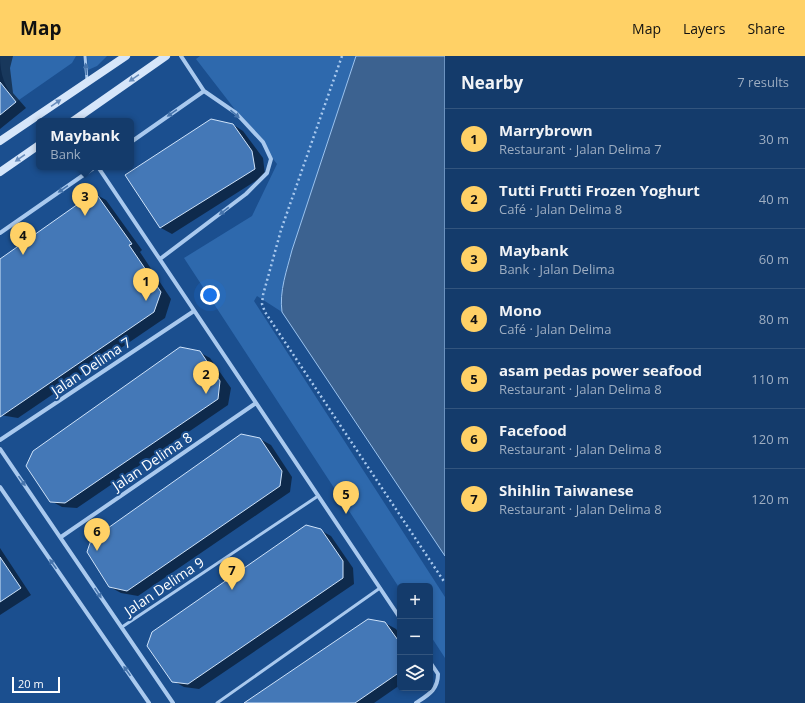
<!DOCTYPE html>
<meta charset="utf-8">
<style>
body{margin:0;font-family:"Open Sans",sans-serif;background:#1d4271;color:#f1f3f6}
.controls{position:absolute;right:12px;bottom:12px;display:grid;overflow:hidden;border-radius:6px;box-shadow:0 2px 6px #0003}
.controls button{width:36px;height:36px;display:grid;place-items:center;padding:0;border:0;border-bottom:1px solid #33557e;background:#143b6b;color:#f1f3f6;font:20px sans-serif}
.scale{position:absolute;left:12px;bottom:10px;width:48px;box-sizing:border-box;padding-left:4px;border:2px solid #fff;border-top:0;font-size:11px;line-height:14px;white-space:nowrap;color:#fff;-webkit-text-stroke:3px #1b4f8f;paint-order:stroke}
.you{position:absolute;left:210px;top:239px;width:14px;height:14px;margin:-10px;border:3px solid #fff;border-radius:50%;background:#1a73e8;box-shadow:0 0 0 6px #1a73e833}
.badge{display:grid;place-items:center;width:26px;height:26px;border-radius:50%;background:#ffd166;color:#111;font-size:13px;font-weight:700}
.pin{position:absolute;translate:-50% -33px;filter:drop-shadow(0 1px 2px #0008)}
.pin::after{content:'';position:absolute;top:21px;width:14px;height:12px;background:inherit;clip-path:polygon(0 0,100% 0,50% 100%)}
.popup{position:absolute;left:36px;top:62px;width:98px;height:52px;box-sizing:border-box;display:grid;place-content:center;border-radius:6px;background:#143b6b;filter:drop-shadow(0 1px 3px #0005);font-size:13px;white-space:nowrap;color:#9dadc1}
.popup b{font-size:15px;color:#f1f3f6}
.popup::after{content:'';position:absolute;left:50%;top:100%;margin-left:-8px;border:8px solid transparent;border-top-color:#143b6b}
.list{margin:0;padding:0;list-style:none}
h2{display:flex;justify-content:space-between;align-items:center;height:52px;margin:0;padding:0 16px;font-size:17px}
h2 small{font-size:13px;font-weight:400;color:#9dadc1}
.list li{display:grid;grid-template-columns:26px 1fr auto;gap:12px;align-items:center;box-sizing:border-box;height:60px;padding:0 16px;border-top:1px solid #33557e}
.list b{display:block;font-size:15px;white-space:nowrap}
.list p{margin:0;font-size:13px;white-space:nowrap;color:#9dadc1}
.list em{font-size:13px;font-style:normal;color:#9dadc1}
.icon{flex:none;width:22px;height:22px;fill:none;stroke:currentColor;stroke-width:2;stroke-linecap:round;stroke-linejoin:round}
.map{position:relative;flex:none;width:445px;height:647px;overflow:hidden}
header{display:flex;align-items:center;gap:24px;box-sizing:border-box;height:56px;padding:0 20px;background:#ffd166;color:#111}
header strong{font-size:19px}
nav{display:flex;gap:22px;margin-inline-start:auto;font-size:14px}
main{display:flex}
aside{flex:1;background:#143b6b}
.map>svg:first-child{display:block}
.green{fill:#2e69ad}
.water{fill:#3c6290;stroke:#9cc4f0}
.shadow{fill:#0007}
.building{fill:#4478b7;stroke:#cfe3fa}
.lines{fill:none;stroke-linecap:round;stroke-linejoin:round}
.path{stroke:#a9c9ee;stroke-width:2.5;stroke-dasharray:2 3;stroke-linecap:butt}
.lane{stroke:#a9c9ee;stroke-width:3}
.street{stroke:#a9c9ee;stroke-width:4}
.secondary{stroke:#d6e6fa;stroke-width:8}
.oneway{fill:#4674ac}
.oneway2{fill:#668bba}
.labels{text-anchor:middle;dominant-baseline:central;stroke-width:4;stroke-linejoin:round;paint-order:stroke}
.street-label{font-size:14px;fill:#fff;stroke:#1b4f8f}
</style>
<header>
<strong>Map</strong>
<nav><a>Map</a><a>Layers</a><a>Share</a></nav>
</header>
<main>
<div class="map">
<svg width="445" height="647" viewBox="0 0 445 647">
<rect width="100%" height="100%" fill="#1b4f8f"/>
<!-- green -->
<path class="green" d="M 0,0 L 76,0 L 72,7 L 16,46 C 5,31 0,19 0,0 Z
M 87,0 L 107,0 L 97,10 L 88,14 Z
M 200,0 L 356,0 L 292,194 C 287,214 279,235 282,256 L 257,240 L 254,245 L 445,541 L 445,602 L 430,579 L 430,530 L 400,530 L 400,533 L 184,202 L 252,160 L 277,108 L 196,3 Z"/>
<!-- water -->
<path class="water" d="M 356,0 L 445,0 L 445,500 L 282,256 C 279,235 287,214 292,194 Z"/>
<!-- shadow -->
<path class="shadow" d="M 0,0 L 13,0 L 10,12 L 13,37 L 26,52 L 0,73 Z
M 232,68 L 243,75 L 263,102 L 265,119 L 172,178 L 161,172 L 126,119 Z
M 95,138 L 106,144 L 142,194 L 140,196 L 171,243 L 165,262 L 18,362 L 0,359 L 0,205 Z
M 199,296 L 210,302 L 231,332 L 228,349 L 77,452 L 62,451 L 51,445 Z
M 260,383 L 271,389 L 292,421 L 290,436 L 138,540 L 121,537 L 110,531 Z
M 320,474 L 331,480 L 353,512 L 354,528 L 199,633 L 184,631 L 173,625 Z
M 0,492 L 31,539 L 0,559 Z
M 385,567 L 396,573 L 400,579 L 400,629 L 374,647 L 245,647 Z"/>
<!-- building -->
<path class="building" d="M 0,26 L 16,46 L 0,59 Z
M 211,63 L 233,68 L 252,95 L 255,113 L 160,172 L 125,119 Z
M 95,136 L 132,188 L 129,189 L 161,236 L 154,256 L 0,361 L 0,203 Z
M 180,291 L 200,295 L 220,325 L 218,343 L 65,447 L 50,446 L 26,410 L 33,395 Z
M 241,378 L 260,382 L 282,415 L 280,430 L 127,535 L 109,531 L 87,496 L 91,484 Z
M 306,469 L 321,473 L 343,505 L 343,522 L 188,628 L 172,626 L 147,590 L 152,576 Z
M 0,501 L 21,532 L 0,546 Z
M 368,563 L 385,566 L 400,587 L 400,616 L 355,647 L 244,647 Z"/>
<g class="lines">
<!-- path -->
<path class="path" d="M 342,0 L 281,174 L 263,239 L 262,248 L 265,256 L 445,527"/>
<!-- lane -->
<path class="lane" d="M 85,0 L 87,24
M 122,571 L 318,440
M 217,647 L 380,532"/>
<!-- street -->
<path class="street" d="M 131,86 L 204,35
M 98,111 L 400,562
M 0,177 L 95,111
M 160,203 L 246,138 L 267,117 L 271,103 L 263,86 L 236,57 L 204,35 L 181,0
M 0,384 L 194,255
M 0,393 L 173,647
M 0,431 L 149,647
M 61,481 L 256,347
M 416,647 C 428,639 438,634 438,618 L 430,606"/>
<!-- secondary -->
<path class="secondary" d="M 73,65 L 166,0
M 0,85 L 126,0
M 0,116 L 39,89"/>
</g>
<!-- one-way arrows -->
<defs><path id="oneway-solid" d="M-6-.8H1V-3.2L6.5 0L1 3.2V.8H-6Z"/></defs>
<g class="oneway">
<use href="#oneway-solid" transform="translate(86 13) rotate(-94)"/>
<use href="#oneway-solid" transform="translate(172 57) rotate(145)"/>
<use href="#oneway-solid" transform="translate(235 58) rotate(41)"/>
<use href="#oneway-solid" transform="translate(63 133) rotate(145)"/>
<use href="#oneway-solid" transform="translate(224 155) rotate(143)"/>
<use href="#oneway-solid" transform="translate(22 425) rotate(55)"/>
<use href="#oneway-solid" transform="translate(53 508) rotate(-125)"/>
<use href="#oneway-solid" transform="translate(98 537) rotate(56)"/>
<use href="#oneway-solid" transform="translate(127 615) rotate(-125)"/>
</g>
<g class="oneway2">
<use href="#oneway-solid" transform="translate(134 22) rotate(145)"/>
<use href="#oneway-solid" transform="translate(56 47) rotate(-34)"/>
<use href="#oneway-solid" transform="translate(20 102) rotate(145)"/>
</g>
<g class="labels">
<!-- street labels -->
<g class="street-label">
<text transform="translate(91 310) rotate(-34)">Jalan Delima 7</text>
<text transform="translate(152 405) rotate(-34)">Jalan Delima 8</text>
<text transform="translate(164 530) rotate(-34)">Jalan Delima 9</text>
</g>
</g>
</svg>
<div class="controls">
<button>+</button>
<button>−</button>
<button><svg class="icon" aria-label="layers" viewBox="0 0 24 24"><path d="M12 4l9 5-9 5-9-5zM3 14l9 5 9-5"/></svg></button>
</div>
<div class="scale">20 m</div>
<div class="you"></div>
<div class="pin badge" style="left:146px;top:245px">1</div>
<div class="pin badge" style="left:206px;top:338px">2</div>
<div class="pin badge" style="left:85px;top:160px">3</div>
<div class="popup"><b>Maybank</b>Bank</div>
<div class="pin badge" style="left:23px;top:199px">4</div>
<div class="pin badge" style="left:346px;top:458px">5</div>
<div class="pin badge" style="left:97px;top:495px">6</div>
<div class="pin badge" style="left:232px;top:534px">7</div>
</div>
<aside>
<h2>Nearby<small>7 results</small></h2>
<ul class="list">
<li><span class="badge">1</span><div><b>Marrybrown</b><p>Restaurant · Jalan Delima 7</p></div><em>30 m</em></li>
<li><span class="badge">2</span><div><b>Tutti Frutti Frozen Yoghurt</b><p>Café · Jalan Delima 8</p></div><em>40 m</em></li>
<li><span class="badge">3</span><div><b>Maybank</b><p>Bank · Jalan Delima</p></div><em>60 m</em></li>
<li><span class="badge">4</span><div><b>Mono</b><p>Café · Jalan Delima</p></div><em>80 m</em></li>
<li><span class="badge">5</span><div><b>asam pedas power seafood</b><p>Restaurant · Jalan Delima 8</p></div><em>110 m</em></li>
<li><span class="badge">6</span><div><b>Facefood</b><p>Restaurant · Jalan Delima 8</p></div><em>120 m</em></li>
<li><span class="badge">7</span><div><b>Shihlin Taiwanese</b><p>Restaurant · Jalan Delima 8</p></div><em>120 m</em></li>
</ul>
</aside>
</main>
